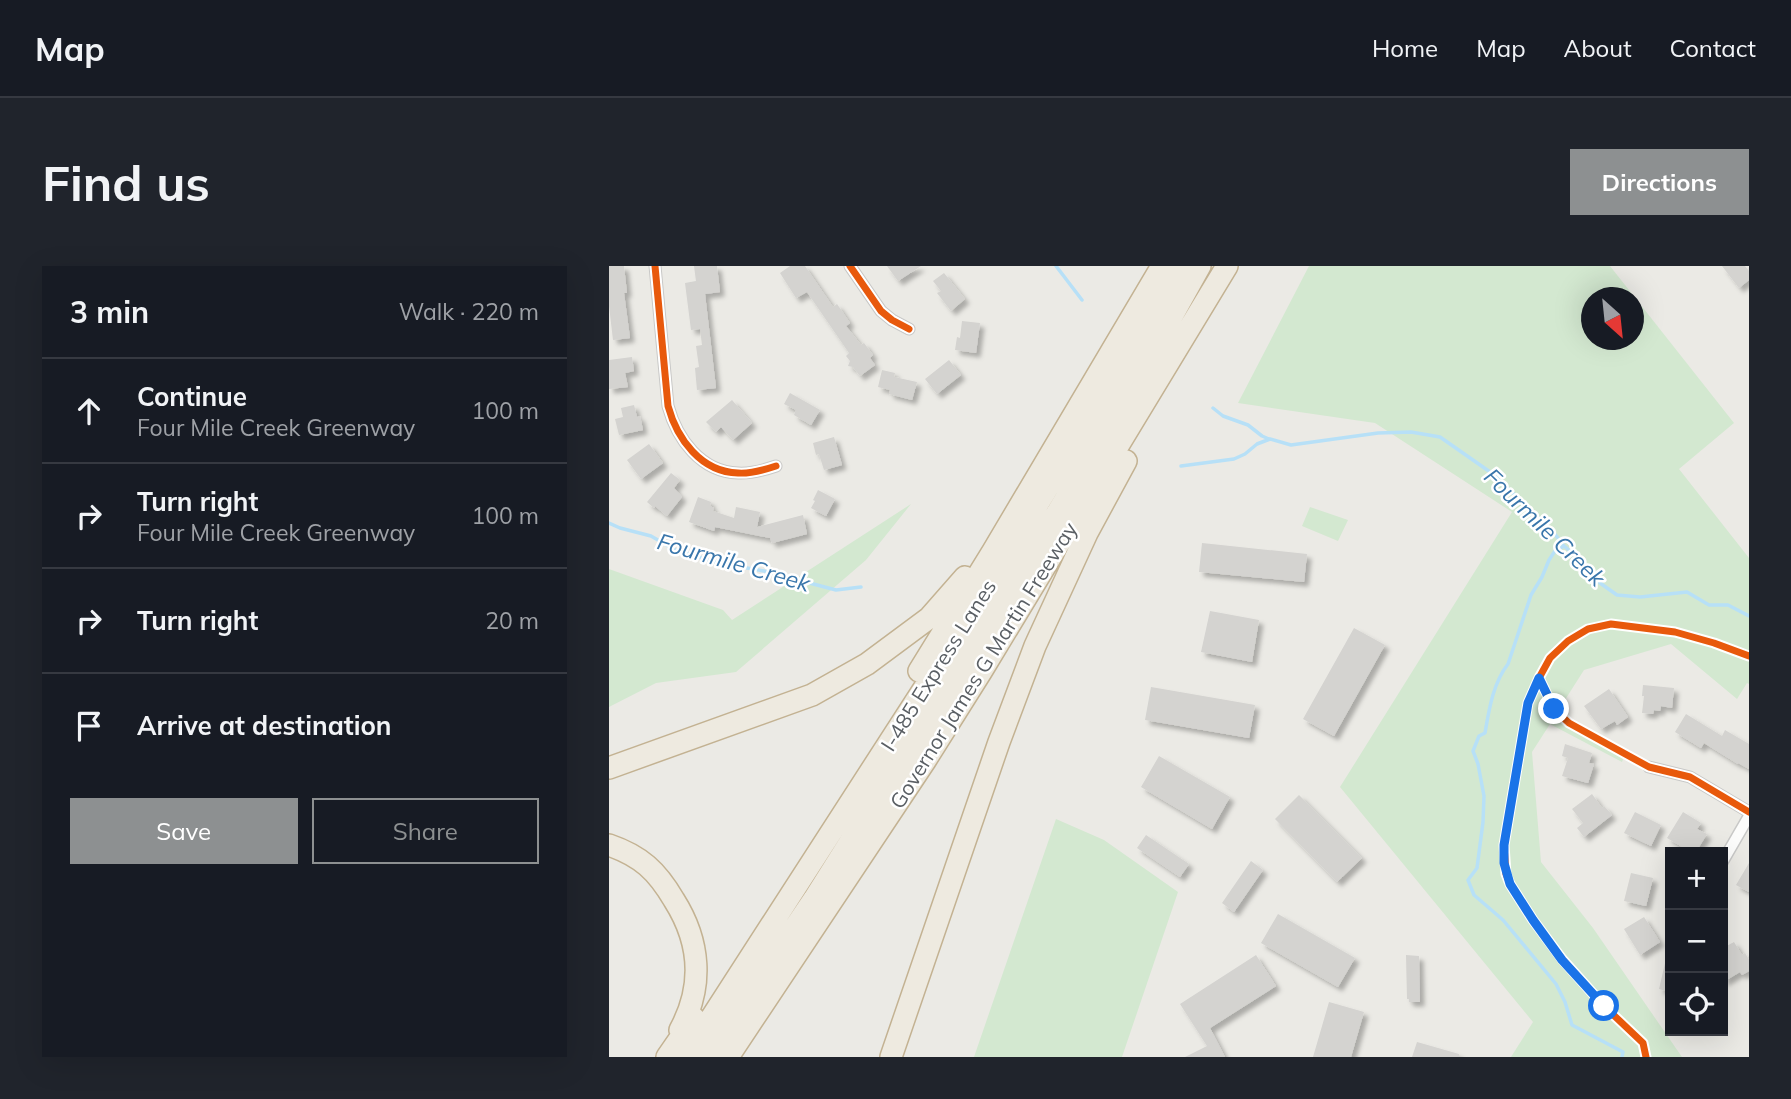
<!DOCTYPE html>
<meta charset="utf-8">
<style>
body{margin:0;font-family:Mulish,sans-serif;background:#20242c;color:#f1f3f6}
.controls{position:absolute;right:21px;bottom:21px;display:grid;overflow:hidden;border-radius:0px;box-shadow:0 7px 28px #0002}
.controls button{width:63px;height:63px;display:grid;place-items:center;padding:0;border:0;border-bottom:2px solid #363941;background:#171b24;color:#f1f3f6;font:35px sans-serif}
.compass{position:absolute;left:972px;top:21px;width:63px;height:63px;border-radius:50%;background:#171b24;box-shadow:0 7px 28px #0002;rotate:153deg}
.stop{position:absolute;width:21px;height:21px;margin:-16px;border:5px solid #1a73e8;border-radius:50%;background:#fff}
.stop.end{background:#1a73e8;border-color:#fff;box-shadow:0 2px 7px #0008}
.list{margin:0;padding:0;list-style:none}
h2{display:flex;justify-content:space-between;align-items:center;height:91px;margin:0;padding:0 28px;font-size:30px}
h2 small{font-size:23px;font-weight:400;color:#9ea1a6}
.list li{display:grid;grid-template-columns:46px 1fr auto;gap:21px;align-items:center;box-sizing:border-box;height:105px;padding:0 28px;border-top:2px solid #363941}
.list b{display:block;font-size:26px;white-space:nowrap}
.list p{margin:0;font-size:23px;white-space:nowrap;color:#9ea1a6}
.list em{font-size:23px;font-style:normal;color:#9ea1a6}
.actions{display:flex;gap:14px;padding:21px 28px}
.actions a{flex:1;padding:16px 0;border:2px solid #8d9091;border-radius:0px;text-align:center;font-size:24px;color:#8d9091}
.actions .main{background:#8d9091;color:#fff}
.icon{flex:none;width:38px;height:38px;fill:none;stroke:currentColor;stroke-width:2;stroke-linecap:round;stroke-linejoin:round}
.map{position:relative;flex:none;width:1140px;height:791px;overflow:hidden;border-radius:0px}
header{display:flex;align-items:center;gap:42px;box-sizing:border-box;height:98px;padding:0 35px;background:#171b24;border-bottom:2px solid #363941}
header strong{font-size:33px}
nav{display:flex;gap:38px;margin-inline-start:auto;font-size:24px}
.intro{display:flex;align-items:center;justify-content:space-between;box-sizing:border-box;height:168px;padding:0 42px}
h1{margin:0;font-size:49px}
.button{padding:18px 32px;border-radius:0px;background:#8d9091;color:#fff;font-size:24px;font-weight:700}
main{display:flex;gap:42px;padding:0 42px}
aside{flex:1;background:#171b24;border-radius:0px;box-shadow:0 7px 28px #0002}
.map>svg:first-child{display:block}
.green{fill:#d3e8d0;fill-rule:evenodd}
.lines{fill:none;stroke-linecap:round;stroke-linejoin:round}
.stream{stroke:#b7e0f7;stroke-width:3.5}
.building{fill:#d4d3d0;filter:url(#shadow)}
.minor-casing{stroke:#c8c8c7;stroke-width:13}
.motorway-casing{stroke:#c3b292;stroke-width:24}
.minor{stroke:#fcfcfb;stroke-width:10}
.motorway{stroke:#eeeae0;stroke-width:21}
.cycleway-casing{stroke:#fff;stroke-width:11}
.cycleway{stroke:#e8590c;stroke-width:7}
.route{stroke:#1a73e8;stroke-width:9}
.labels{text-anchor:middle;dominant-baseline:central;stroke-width:5;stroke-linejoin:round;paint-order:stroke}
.street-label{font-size:21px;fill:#5a5f64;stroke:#fff}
.water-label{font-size:23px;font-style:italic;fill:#3976ab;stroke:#fff}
</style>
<header>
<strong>Map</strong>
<nav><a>Home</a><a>Map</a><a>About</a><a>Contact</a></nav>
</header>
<div class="intro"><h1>Find us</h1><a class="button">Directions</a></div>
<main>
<aside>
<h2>3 min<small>Walk · 220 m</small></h2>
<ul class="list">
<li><svg class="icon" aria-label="ahead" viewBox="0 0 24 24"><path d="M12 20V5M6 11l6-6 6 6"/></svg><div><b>Continue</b><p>Four Mile Creek Greenway</p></div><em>100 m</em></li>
<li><svg class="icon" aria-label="right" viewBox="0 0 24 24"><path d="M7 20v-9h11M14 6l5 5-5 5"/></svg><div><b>Turn right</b><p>Four Mile Creek Greenway</p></div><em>100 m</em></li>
<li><svg class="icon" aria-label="right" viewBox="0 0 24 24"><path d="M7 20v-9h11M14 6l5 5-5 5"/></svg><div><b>Turn right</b></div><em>20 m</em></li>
<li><svg class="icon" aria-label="arrive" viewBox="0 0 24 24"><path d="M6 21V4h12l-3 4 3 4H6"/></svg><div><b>Arrive at destination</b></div></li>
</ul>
<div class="actions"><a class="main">Save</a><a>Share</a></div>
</aside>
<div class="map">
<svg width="1140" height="791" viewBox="0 0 1140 791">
<defs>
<filter id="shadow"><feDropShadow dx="4.5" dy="4.5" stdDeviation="2" flood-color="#0004"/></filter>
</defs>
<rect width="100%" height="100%" fill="#ebeae5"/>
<!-- green -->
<path class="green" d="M 700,0 L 1001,0 L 1125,157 L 1070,203 L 1140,292 L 1140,418 L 1138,417 L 1128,433 L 1062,378 L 975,404 L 947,448 L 1017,486 L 1013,496 L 941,458 L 923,486 L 932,596 L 984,662 L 1073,791 L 902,791 L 924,756 L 731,521 L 903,246 L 766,157 L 629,137 ZM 982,32 L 1024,32 L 1024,74 L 982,74 Z
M 302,238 L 257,294 L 127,406 L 47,417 L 0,441 L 0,303 L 114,344 L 123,354 Z
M 701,241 L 739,254 L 729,275 L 693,260 Z
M 447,553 L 495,574 L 569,626 L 513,791 L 365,791 Z"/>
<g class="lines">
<!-- stream -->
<path class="stream" d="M 447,0 L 473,34
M 604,142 L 614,150 L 639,159 L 653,170 L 660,173
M 572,200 L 625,193 L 636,188 L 648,178 L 661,173 L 682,179 L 769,167 L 802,166 L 831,171 L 884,208 L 945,267 L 955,280 L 972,294 L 991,317 L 1008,329 L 1031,331 L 1078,326 L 1100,339 L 1119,339 L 1140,350
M 0,257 L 11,262 L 42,270 L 66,284 L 110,297 L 155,305 L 227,324 L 252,321
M 955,280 L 946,285 L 940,294 L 933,311 L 922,329 L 899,398 C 884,417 880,444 876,467 L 870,470 L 864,485 L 869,498 L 875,530 L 874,556 L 868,602 L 859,614 L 865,629 L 894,654 L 947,718 L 956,736 L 963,759 L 1014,786 L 1013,791"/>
</g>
<!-- building -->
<path class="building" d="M 0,0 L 15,0 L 18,27 L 15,27 L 21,72 L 4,74 L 0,40 Z
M 85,0 L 108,0 L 111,26 L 96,28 L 107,122 L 88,124 L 86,102 L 90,101 L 87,80 L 93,79 L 91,63 L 82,64 L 76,17 L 87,15 Z
M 181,0 L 196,0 L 224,41 L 228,38 L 241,57 L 237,60 L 252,79 L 255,77 L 264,89 L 261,92 L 266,99 L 251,110 L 244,101 L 239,100 L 241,95 L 237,90 L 240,87 L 198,26 L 187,32 L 171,7 Z
M 278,0 L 312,0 L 289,15 Z
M 1113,0 L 1136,0 L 1140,5 L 1140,14 L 1130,22 Z
M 335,7 L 356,33 L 342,45 L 328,27 L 332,25 L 324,15 Z
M 353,55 L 371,57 L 367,87 L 346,84 L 348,71 L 351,72 Z
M 23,91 L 25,105 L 16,107 L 19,121 L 0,123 L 0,94 Z
M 340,94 L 352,109 L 328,128 L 316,113 Z
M 273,104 L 286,107 L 285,111 L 308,116 L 303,134 L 280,128 L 281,124 L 269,121 Z
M 181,127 L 211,144 L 202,159 L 185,149 L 187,144 L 175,138 Z
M 123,134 L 143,157 L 124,174 L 112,161 L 107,166 L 97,156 Z
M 25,139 L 28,151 L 31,150 L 34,164 L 10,169 L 6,153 L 14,151 L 12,142 Z
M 225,171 L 233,199 L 215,204 L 210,188 L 207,189 L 204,177 Z
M 40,178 L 54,197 L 32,213 L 18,194 Z
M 62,207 L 71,214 L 65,222 L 73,231 L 58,250 L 46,240 L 45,242 L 38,236 Z
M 209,224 L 226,233 L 217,250 L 202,242 L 206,235 L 204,234 Z
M 89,231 L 102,236 L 101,240 L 105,242 L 104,245 L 125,252 L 127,241 L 151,246 L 148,261 L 194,249 L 198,268 L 163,277 L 161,272 L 106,261 L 105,265 L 80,256 Z
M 593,277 L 698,288 L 695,316 L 590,306 Z
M 601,345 L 650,354 L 643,396 L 592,386 Z
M 745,362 L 776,379 L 725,470 L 694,453 Z
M 1034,419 L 1065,422 L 1063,442 L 1052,440 L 1051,445 L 1045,444 L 1044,448 L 1033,447 L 1035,430 L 1033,430 Z
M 542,421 L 646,439 L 640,472 L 536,454 Z
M 1000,423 L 1019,451 L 1008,459 L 1006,455 L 992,463 L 975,440 Z
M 1077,448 L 1113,470 L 1116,464 L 1140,478 L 1140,503 L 1129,497 L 1129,498 L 1095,477 L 1092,482 L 1066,466 Z
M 956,478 L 983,487 L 980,497 L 985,498 L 979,517 L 953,510 L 959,492 L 953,490 Z
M 550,490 L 621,531 L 603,563 L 532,521 Z
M 983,528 L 993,542 L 995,540 L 1003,549 L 975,571 L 968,562 L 974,557 L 963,543 Z
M 690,529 L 753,592 L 728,616 L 666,553 Z
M 1026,546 L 1052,559 L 1042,580 L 1015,567 Z
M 1074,546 L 1092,557 L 1088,563 L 1098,568 L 1087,586 L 1072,586 L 1075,582 L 1058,572 Z
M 537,569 L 580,598 L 571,611 L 528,582 Z
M 642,595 L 654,604 L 625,646 L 613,637 Z
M 1140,597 L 1140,626 L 1127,619 Z
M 1022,607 L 1044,612 L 1037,640 L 1015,635 Z
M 669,648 L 746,692 L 729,721 L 652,677 Z
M 1035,651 L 1051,676 L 1031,689 L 1015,663 Z
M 1125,676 L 1133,689 L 1136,687 L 1140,694 L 1140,705 L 1133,709 L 1131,706 L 1114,716 L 1114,682 Z
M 647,689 L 667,720 L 601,762 L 616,791 L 576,791 L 598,780 L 571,738 Z
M 797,689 L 810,690 L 811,736 L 800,736 L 800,733 L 798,733 Z
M 1057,693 L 1061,694 L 1061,726 L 1050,723 Z
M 720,736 L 755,746 L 742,791 L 704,791 Z
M 808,776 L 850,788 L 850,791 L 803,791 Z"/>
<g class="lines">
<!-- minor casing -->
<g class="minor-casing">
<path id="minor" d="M 46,0 L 59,140 C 68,173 92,206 129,207 C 142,208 155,204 167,200
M 241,0 L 272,45 L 283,54 L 300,63
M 1040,501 L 1081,511 L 1140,546
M 1114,595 L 1140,550"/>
</g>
<!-- motorway casing -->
<g class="motorway-casing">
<path id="motorway" d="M 310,405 L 384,285 L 553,0
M 0,502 L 203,429 L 258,398 L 320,352 L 356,311
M 0,579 C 32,590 48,605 65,634 C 91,675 95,720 71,764
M 58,791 L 85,752
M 77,791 L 356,359 L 572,0
M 98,791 L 205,633 L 448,247 L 541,90 L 591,0
M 119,791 L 316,495 L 372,406 L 618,0
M 282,791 L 390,476 L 426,380 L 478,267 L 517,195"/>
</g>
<!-- minor -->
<use href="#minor" class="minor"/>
<!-- motorway -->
<use href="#motorway" class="motorway"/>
<!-- cycleway casing -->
<g class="cycleway-casing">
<path id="cycleway" d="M 46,0 L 59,140 C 68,173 92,206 129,207 C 142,208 155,204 167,200
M 241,0 L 272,45 L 283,54 L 300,63
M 930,412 L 945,443 L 960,457 L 1040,501 L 1081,511 L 1140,546
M 1037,791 L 1034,777 L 995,740 L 953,693 L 924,654 L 901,618 L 897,608 L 895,579 L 919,437 L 930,412 L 941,392 L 959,375 L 979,363 L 1002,358 L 1066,366 L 1105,377 L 1140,390"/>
</g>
<!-- cycleway -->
<use href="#cycleway" class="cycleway"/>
</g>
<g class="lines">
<!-- route -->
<path class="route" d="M 945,443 L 930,412 L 919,437 L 895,579 L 895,597 L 901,618 L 924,654 L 953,694 L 995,740"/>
</g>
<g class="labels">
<!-- street labels -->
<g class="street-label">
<text transform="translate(329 399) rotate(-58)">I-485 Express Lanes</text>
<text transform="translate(374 399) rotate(-58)">Governor James G Martin Freeway</text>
</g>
<!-- water labels -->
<g class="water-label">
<text transform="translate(936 261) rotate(44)">Fourmile Creek</text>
<text transform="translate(125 296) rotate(16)">Fourmile Creek</text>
</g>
</g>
</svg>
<div class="controls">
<button>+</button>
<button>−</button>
<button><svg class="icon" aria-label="locate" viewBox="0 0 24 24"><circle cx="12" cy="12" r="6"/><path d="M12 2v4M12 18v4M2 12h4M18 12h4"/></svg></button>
</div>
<svg class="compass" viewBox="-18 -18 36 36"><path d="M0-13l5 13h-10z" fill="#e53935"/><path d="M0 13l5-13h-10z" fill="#9ea1a6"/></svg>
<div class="stop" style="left:995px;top:740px"></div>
<div class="stop end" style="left:945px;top:443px"></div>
</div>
</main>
